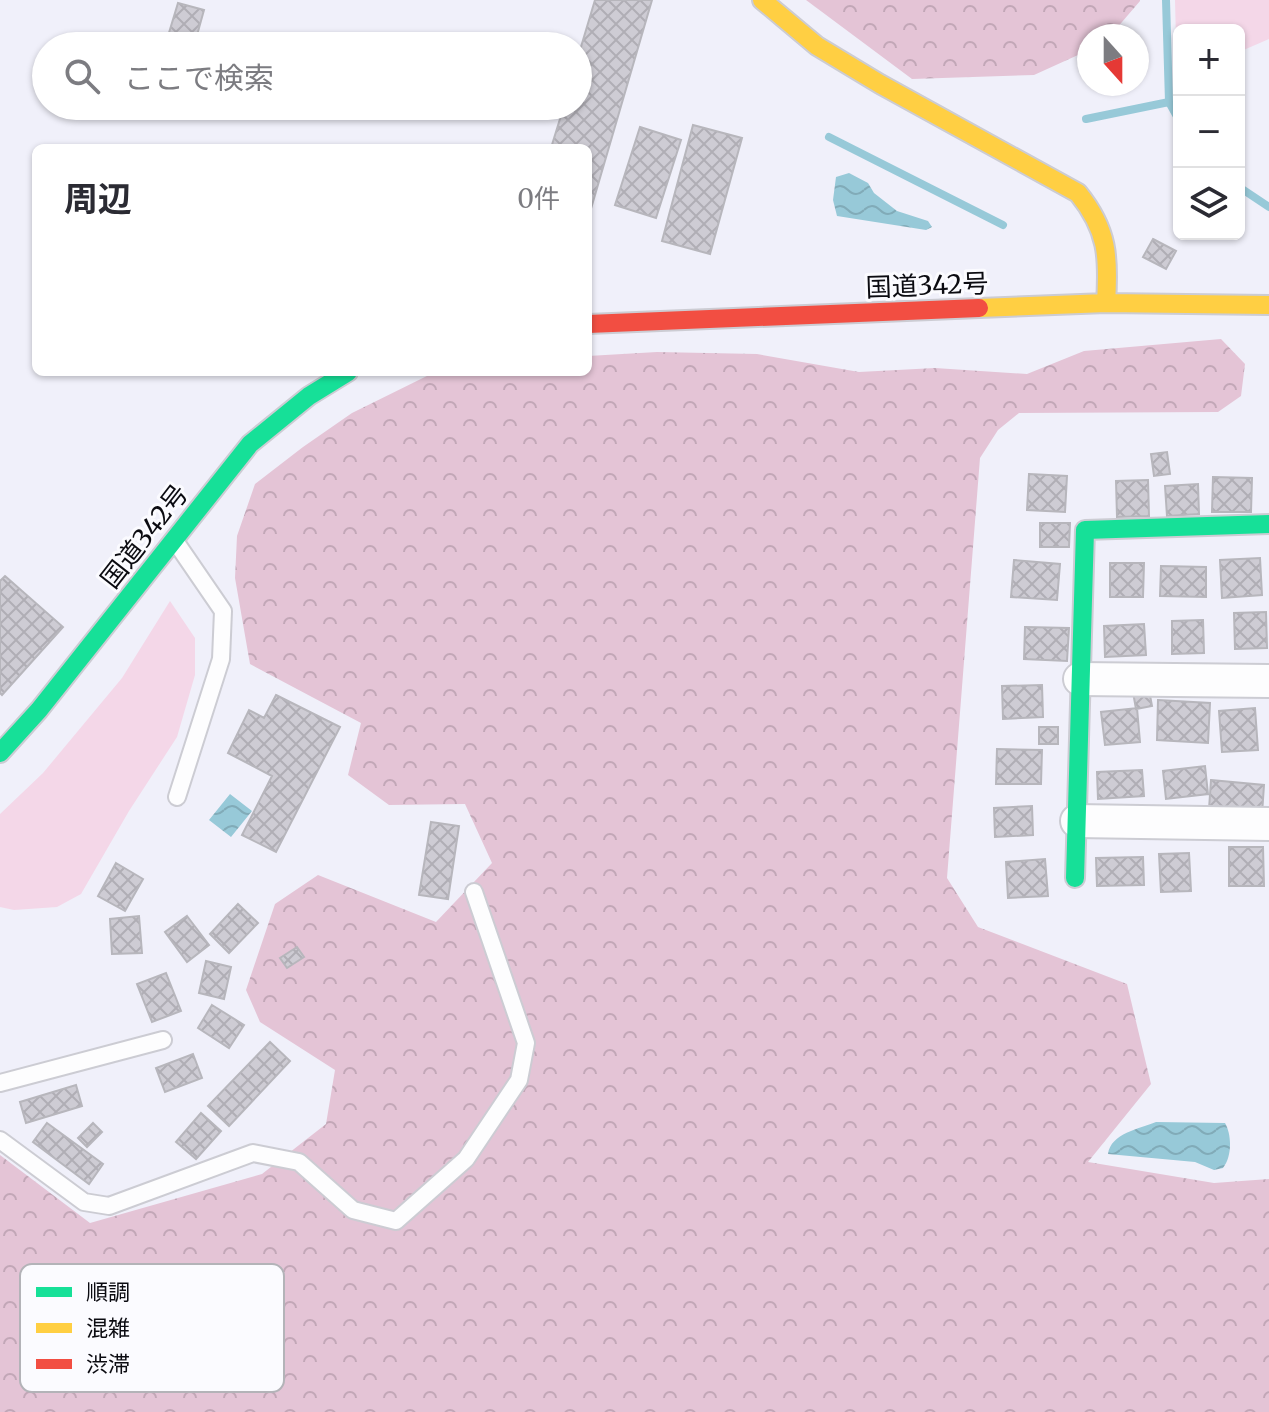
<!DOCTYPE html>
<html lang="ja">
<meta charset="utf-8">
<style>
body{margin:0;font-family:Merriweather,"Noto Sans JP",serif;background:#f2f2f3;color:#2b2b33}
.controls{position:absolute;right:24px;top:24px;display:grid;overflow:hidden;border-radius:12px;box-shadow:0 2px 6px #0004}
.controls button{width:72px;height:72px;display:grid;place-items:center;padding:0;border:0;border-bottom:2px solid #e1e1e2;background:#fff;color:#2b2b33;font:40px sans-serif}
.compass{position:absolute;left:1077px;top:24px;width:72px;height:72px;border-radius:50%;background:#fff;box-shadow:0 2px 6px #0004;rotate:159deg}
.list{margin:0;padding:0;list-style:none}
h2{display:flex;justify-content:space-between;align-items:center;height:104px;margin:0;padding:0 32px;font-size:34px}
h2 small{font-size:26px;font-weight:400;color:#7c7c81}
.icon{flex:none;width:44px;height:44px;fill:none;stroke:currentColor;stroke-width:2;stroke-linecap:round;stroke-linejoin:round}
.map{position:relative;flex:none;width:1269px;height:1412px;overflow:hidden}
.search{position:absolute;background:#fff;box-shadow:0 2px 6px #0004;left:32px;top:32px;width:560px;height:88px;display:flex;align-items:center;gap:20px;box-sizing:border-box;padding:0 28px;border-radius:44px;color:#7c7c81;font-size:30px}
.panel{position:absolute;background:#fff;box-shadow:0 2px 6px #0004;left:32px;top:144px;width:560px;height:232px;border-radius:12px}
.map>svg:first-child{display:block}
.grass{fill:#f4d7e8}
.forest{fill:url(#forest-crowns)}
.water{fill:url(#water-waves)}
.lines{fill:none;stroke-linecap:round;stroke-linejoin:round}
.stream{stroke:#97c9d8;stroke-width:8}
.building{fill:url(#building-cross-hatch);stroke:#b7b6bc;stroke-width:2}
.lane-casing{stroke:#ccccd3;stroke-width:20}
.street-casing{stroke:#ccccd3;stroke-width:36}
.fast-casing{stroke:#ccccd3;stroke-width:22}
.slow-casing{stroke:#ccccd3;stroke-width:22}
.jam-casing{stroke:#ccccd3;stroke-width:22}
.lane{stroke:#fdfdfe;stroke-width:16}
.street{stroke:#fdfdfe;stroke-width:32}
.fast{stroke:#16e098;stroke-width:18}
.slow{stroke:#ffcf43;stroke-width:18}
.jam{stroke:#f24e42;stroke-width:18}
.labels{text-anchor:middle;dominant-baseline:central;stroke-width:6;stroke-linejoin:round;paint-order:stroke}
.street-label{font-size:26px;fill:#0b0b11;stroke:#fbfbff}
.key{fill:#fbfbff;stroke:#b3b3b8;stroke-width:2}
.key-label{font-size:22px;fill:#0b0b11}
</style>
<div class="map">
<svg width="1269" height="1412" viewBox="0 0 1269 1412">
<defs>
<pattern id="forest-crowns" width="20" height="18" patternUnits="userSpaceOnUse" patternTransform="scale(2)"><rect width="20" height="18" fill="#e4c4d6"/><path d="M2 6a3 3 0 1 1 6 0M12 15a3 3 0 1 1 6 0" fill="none" stroke="#c2a7b7"/></pattern>
<pattern id="water-waves" width="16" height="10" patternUnits="userSpaceOnUse" patternTransform="scale(2)"><rect width="16" height="10" fill="#97c9d8"/><path d="M0 5q4-4 8 0t8 0" fill="none" stroke="#81abb8"/></pattern>
<pattern id="building-cross-hatch" width="8" height="8" patternUnits="userSpaceOnUse" patternTransform="scale(2)"><rect width="8" height="8" fill="#ceccd4"/><path d="M0 0l8 8M0 8l8-8" fill="none" stroke="#b0aeb5"/></pattern>
</defs>
<rect width="100%" height="100%" fill="#f0f0fa"/>
<!-- grass -->
<path class="grass" d="M 1175,0 L 1269,0 L 1269,39 L 1239,52 L 1239,30 L 1179,30 L 1177,80 Z
M 170,601 L 195,638 L 195,675 L 177,737 L 129,811 L 81,894 L 57,907 L 14,910 L 0,907 L 0,814 L 43,773 L 122,678 Z"/>
<!-- forest -->
<path class="forest" d="M 806,0 L 1140,0 L 1140,1 L 1110,36 L 1089,36 L 1089,50 L 1034,75 L 912,79 Z
M 1221,339 L 1245,364 L 1241,396 L 1218,412 L 1019,413 L 998,430 L 980,458 L 947,878 L 978,927 L 1127,984 L 1151,1084 L 1088,1162 L 1214,1183 L 1269,1179 L 1269,1412 L 0,1412 L 0,1155 L 90,1223 L 262,1174 L 326,1124 L 335,1070 L 260,1022 L 246,990 L 275,904 L 318,875 L 436,922 L 492,863 L 465,804 L 389,805 L 348,775 L 361,723 L 250,664 L 235,578 L 237,536 L 255,484 L 303,447 L 352,413 L 435,372 L 588,372 L 588,356 L 657,352 L 757,354 L 859,372 L 935,368 L 1027,374 L 1084,351 Z"/>
<!-- water -->
<path class="water" d="M 849,173 L 868,183 L 874,193 L 897,211 L 928,221 L 932,227 L 926,230 L 837,216 L 833,200 L 836,177 Z
M 230,794 L 252,811 L 231,837 L 209,820 Z
M 1156,1122 L 1225,1123 C 1232,1135 1232,1157 1223,1168 L 1214,1170 L 1195,1162 L 1108,1154 C 1111,1133 1139,1129 1156,1122 Z"/>
<g class="lines">
<!-- stream -->
<path class="stream" d="M 1166,0 L 1169,102 L 1179,120
M 1086,119 L 1169,102
M 829,137 L 1003,225
M 1239,187 L 1269,207"/>
</g>
<!-- building -->
<path class="building" d="M 595,0 L 652,0 L 588,219 L 588,148 L 551,148 L 564,106 L 578,106 L 578,57 Z
M 178,3 L 204,10 L 194,46 L 165,46 Z
M 693,125 L 742,138 L 710,254 L 662,241 Z
M 640,127 L 681,140 L 656,218 L 615,205 Z
M 1153,239 L 1176,251 L 1166,269 L 1143,257 Z
M 1167,452 L 1170,474 L 1154,476 L 1151,454 Z
M 1029,474 L 1067,476 L 1065,512 L 1027,510 Z
M 1213,477 L 1252,478 L 1251,512 L 1212,512 Z
M 1148,480 L 1149,516 L 1117,517 L 1116,481 Z
M 1198,484 L 1199,514 L 1167,516 L 1165,486 Z
M 1040,523 L 1070,523 L 1069,547 L 1040,547 Z
M 1260,558 L 1262,595 L 1222,598 L 1220,560 Z
M 1014,560 L 1060,564 L 1057,600 L 1011,597 Z
M 1110,563 L 1144,563 L 1143,597 L 1110,597 Z
M 1161,566 L 1206,567 L 1206,597 L 1160,596 Z
M 5,576 L 63,627 L 2,695 L 0,693 L 0,581 Z
M 1266,612 L 1267,648 L 1235,649 L 1234,613 Z
M 1203,620 L 1204,653 L 1172,654 L 1172,621 Z
M 1144,624 L 1146,655 L 1105,657 L 1104,626 Z
M 1025,627 L 1069,628 L 1067,661 L 1024,659 Z
M 1042,685 L 1043,717 L 1003,719 L 1002,686 Z
M 1149,690 L 1152,706 L 1136,709 L 1133,692 Z
M 276,695 L 340,727 L 276,852 L 242,835 L 272,776 L 228,753 L 249,710 L 264,718 Z
M 1158,700 L 1210,703 L 1208,743 L 1157,740 Z
M 1137,708 L 1140,742 L 1105,745 L 1101,712 Z
M 1255,708 L 1258,750 L 1222,752 L 1219,711 Z
M 1039,727 L 1058,727 L 1058,744 L 1039,744 Z
M 997,749 L 1042,750 L 1041,784 L 996,784 Z
M 1205,766 L 1208,794 L 1166,799 L 1163,771 Z
M 1142,770 L 1144,796 L 1098,799 L 1097,772 Z
M 1211,780 L 1264,785 L 1262,814 L 1209,809 Z
M 1032,806 L 1033,835 L 995,837 L 994,808 Z
M 431,822 L 459,826 L 448,899 L 419,895 Z
M 1229,847 L 1263,847 L 1264,886 L 1229,886 Z
M 1189,853 L 1191,891 L 1161,892 L 1159,854 Z
M 1143,857 L 1144,885 L 1097,886 L 1096,858 Z
M 1045,859 L 1048,896 L 1008,898 L 1006,862 Z
M 116,863 L 143,879 L 125,911 L 98,896 Z
M 238,904 L 258,923 L 229,953 L 210,934 Z
M 139,916 L 142,953 L 112,954 L 110,919 Z
M 187,916 L 209,945 L 187,962 L 165,932 Z
M 297,947 L 304,957 L 287,968 L 280,958 Z
M 206,961 L 231,967 L 224,999 L 199,993 Z
M 166,973 L 181,1011 L 152,1022 L 137,984 Z
M 212,1005 L 244,1025 L 229,1048 L 198,1028 Z
M 270,1042 L 290,1061 L 229,1126 L 208,1106 Z
M 193,1054 L 202,1078 L 165,1092 L 156,1068 Z
M 76,1085 L 82,1106 L 26,1123 L 20,1102 Z
M 201,1113 L 221,1131 L 196,1159 L 176,1142 Z
M 47,1123 L 103,1164 L 89,1184 L 33,1142 Z
M 93,1123 L 102,1132 L 87,1147 L 78,1138 Z"/>
<g class="lines">
<!-- lane casing -->
<g class="lane-casing">
<path id="lane" d="M 175,541 L 223,611 L 221,659 L 177,797
M 0,1083 L 163,1040
M 0,1140 L 84,1202 L 109,1206 L 253,1153 L 299,1162 L 353,1210 L 396,1221 L 466,1159 L 519,1080 L 526,1043 L 474,892"/>
</g>
<!-- street casing -->
<g class="street-casing">
<path id="street" d="M 1080,679 L 1269,681
M 1077,821 L 1269,824"/>
</g>
<!-- fast casing -->
<g class="fast-casing">
<path id="fast" d="M 0,753 L 39,710 L 250,444 L 309,396 L 348,372
M 1075,878 L 1085,530 L 1269,524"/>
</g>
<!-- slow casing -->
<g class="slow-casing">
<path id="slow" d="M 762,0 L 817,46 L 880,84 L 1078,193 C 1108,230 1109,257 1106,303
M 979,308 L 1106,303 L 1269,305"/>
</g>
<!-- jam casing -->
<g class="jam-casing">
<path id="jam" d="M 588,324 L 979,308"/>
</g>
<!-- lane -->
<use href="#lane" class="lane"/>
<!-- street -->
<use href="#street" class="street"/>
<!-- fast -->
<use href="#fast" class="fast"/>
<!-- slow -->
<use href="#slow" class="slow"/>
<!-- jam -->
<use href="#jam" class="jam"/>
</g>
<g class="labels">
<!-- street labels -->
<g class="street-label">
<text transform="translate(927 285) rotate(-2)">国道342号</text>
<text transform="translate(144 536) rotate(-52)">国道342号</text>
</g>
</g>
<!-- legend -->
<rect x="20" y="1264" width="264" height="128" rx="12" class="key"/>
<rect x="36" y="1287" width="36" height="10" fill="#16e098"/>
<rect x="36" y="1323" width="36" height="10" fill="#ffcf43"/>
<rect x="36" y="1359" width="36" height="10" fill="#f24e42"/>
<g class="key-label">
<text x="86" y="1300">順調</text>
<text x="86" y="1336">混雑</text>
<text x="86" y="1372">渋滞</text>
</g>
</svg>
<div class="controls">
<button>+</button>
<button>−</button>
<button><svg class="icon" aria-label="layers" viewBox="0 0 24 24"><path d="M12 4l9 5-9 5-9-5zM3 14l9 5 9-5"/></svg></button>
</div>
<svg class="compass" viewBox="-18 -18 36 36"><path d="M0-13l5 13h-10z" fill="#e53935"/><path d="M0 13l5-13h-10z" fill="#7c7c81"/></svg>
<div class="search"><svg class="icon" aria-label="search" viewBox="0 0 24 24"><circle cx="10" cy="10" r="6"/><path d="M15 15l6 6"/></svg>ここで検索</div>
<section class="panel">
<h2>周辺<small>0件</small></h2>
<ul class="list">
</ul>
</section>
</div>
